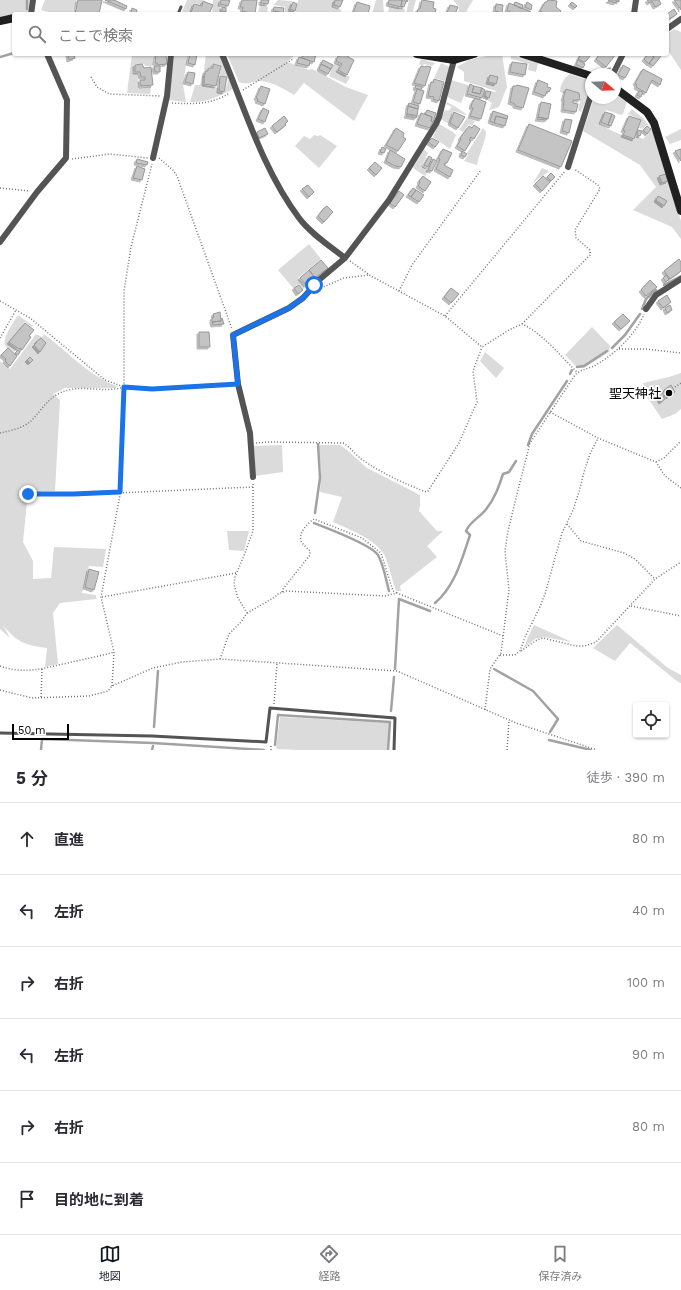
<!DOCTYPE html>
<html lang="ja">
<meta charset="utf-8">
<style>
body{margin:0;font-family:"Work Sans","Noto Sans JP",sans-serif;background:#f2f2f3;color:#2b2b33}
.controls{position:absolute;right:12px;bottom:12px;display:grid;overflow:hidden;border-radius:4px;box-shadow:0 1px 3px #0004}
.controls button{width:36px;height:36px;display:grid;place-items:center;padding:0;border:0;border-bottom:1px solid #e1e1e2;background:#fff;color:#2b2b33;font:20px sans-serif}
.compass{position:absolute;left:585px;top:68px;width:36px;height:36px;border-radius:50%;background:#fff;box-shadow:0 1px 3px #0004;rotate:109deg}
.scale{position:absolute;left:12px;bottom:10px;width:57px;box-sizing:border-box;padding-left:4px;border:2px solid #000;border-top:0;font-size:11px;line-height:14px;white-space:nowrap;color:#000;-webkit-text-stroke:3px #fff;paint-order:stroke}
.stop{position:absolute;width:12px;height:12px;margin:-9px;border:3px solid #1a73e8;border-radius:50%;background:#fff}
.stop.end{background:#1a73e8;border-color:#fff;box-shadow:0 1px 4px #0008}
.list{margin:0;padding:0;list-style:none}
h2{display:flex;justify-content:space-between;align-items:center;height:52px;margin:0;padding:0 16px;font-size:17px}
h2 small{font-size:13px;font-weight:400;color:#7c7c81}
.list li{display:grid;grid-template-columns:26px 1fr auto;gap:12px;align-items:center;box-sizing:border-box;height:72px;padding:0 16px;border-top:1px solid #e1e1e2}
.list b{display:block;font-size:15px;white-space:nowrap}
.list em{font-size:13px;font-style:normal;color:#7c7c81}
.icon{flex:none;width:22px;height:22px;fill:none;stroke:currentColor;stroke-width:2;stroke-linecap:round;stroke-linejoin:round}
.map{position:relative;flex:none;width:681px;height:750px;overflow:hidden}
.search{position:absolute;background:#fff;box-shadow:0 1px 3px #0004;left:12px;right:12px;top:12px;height:44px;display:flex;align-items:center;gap:10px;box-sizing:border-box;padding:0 14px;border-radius:4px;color:#7c7c81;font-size:15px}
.sheet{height:484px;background:#fff}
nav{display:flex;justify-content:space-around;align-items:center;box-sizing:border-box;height:56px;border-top:1px solid #e1e1e2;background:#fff;font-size:11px;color:#7c7c81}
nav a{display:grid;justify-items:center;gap:2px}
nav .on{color:#111827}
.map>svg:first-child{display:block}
.green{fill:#dbdbdb}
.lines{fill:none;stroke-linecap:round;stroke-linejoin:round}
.stream{stroke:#a2a2a2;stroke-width:2.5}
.building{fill:#c4c4c4;stroke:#989898;filter:url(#shadow)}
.path{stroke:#767676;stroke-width:1.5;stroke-dasharray:1 2;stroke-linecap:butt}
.service{stroke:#545454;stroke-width:3}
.minor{stroke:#545454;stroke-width:6}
.secondary{stroke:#212121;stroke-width:8}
.route{stroke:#1a73e8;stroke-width:5}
.poi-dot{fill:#000;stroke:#fff;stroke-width:1.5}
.labels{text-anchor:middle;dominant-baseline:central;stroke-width:3.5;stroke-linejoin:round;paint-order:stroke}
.poi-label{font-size:13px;fill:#000;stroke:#fff;text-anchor:end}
</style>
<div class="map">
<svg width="681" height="750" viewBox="0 0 681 750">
<defs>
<filter id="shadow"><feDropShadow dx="-2" dy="2" stdDeviation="0" flood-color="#0004"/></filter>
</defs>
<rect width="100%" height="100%" fill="#fff"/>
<!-- green -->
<path class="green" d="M 0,0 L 30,0 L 28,12 L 0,17 Z
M 45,0 L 77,0 L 72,14 L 57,14 L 41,10 Z
M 187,0 L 203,0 L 201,5 L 194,3 L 190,14 L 181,14 Z
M 213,0 L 220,0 L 219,5 L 223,14 L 212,14 Z
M 278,0 L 292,1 L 290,10 L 294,11 L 294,14 L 284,14 L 285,7 L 273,5 Z
M 298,0 L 335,0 L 333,7 L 342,10 L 338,14 L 295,14 Z
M 376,0 L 383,0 L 384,14 L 372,14 Z
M 409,0 L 416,0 L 412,14 L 406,14 Z
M 453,0 L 473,0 L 465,14 L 458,14 L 459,7 Z
M 260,4 L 268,7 L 267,14 L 258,14 Z
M 389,6 L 405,9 L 404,14 L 388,14 Z
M 674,29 L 681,32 L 681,70 L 667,49 L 667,34 Z
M 132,54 L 153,54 L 153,66 L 145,66 L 144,64 L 135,64 L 133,73 L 138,73 L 139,88 L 151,87 L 150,94 L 127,93 Z
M 174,54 L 188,54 L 183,84 L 186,102 L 168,100 Z
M 206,54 L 221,54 L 228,77 L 220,75 L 221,65 L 213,64 L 212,67 L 208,67 L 207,70 L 204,70 Z
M 227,54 L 296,54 L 287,62 L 309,70 L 312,69 L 346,87 L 368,95 L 354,121 L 304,83 L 294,95 C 284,89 273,82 261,81 C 252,80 250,86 239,82 Z
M 496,54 L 502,54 L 507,87 L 499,107 L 489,110 L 492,103 L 483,97 L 485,90 L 496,92 L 496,91 L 464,81 L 464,72 L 457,67 L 469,60 Z
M 511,54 L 538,63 L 536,72 L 528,70 L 529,64 L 511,59 Z
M 421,59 L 435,63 L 432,66 L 424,64 L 423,66 L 419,64 Z
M 334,63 L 340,65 L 337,71 L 350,77 L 346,84 L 329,76 Z
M 441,63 L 450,67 L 445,81 L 434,78 Z
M 570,74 L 591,81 L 591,90 L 581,112 L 578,110 L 581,97 L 579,97 L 579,93 L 567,89 L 566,94 L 560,92 C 560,85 564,78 570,74 Z
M 202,75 L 204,76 L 204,85 L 219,88 L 218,92 L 224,93 L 229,78 L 233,89 C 219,96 206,103 190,102 L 195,85 L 200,85 Z
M 451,80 L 468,85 L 461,103 L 449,98 L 447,95 Z
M 615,93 L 627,102 L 623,114 L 621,115 L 606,110 L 600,124 L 610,130 L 634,140 L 637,136 L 643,139 L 652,129 L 681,221 L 681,239 L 672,227 L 633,210 L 656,187 L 640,165 L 583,131 L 594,98 L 615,98 Z
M 447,102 L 456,107 L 466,114 L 465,115 L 454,111 L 451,116 L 452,117 L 449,124 L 441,119 L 445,110 L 448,111 L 452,107 L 446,104 Z
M 632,109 L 644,119 L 650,127 L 647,125 L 642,129 L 639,128 L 641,120 L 628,114 Z
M 467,118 L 475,121 L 472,126 L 469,124 L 463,132 L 459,130 Z
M 439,124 L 453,132 L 456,135 L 450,149 L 433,137 Z
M 483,128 L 486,132 C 485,144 479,153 477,165 L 464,161 L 468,155 L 467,153 Z
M 681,129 L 681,140 L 670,144 L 665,137 Z
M 314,135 L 318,136 L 320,135 L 337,146 L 319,168 L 295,146 L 304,136 L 310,139 Z
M 424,149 L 428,153 L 422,166 L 428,171 L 425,176 L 413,168 Z
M 542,168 L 549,171 C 544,176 538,178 534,183 L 533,183 Z
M 309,244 L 321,259 L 298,278 L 305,288 L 303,289 L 299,284 L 293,288 L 278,270 Z
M 18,315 L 33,326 L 32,327 L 25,322 L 9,343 L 17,349 L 14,352 C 12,350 7,348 6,347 C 0,340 14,322 18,315 Z
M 592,327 L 610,346 L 609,352 L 584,368 L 578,368 L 565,355 Z
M 36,334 L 42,337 L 44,334 C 68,352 89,376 117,386 L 116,388 L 65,388 L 53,394 L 60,400 L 55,491 L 28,492 L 23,542 L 33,561 L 33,579 L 51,578 L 54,547 L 106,549 L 103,567 L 89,566 L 82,593 L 96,595 L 96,599 L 60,603 L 53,613 L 58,664 L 45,667 L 47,648 C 26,645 17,643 3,625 L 10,638 L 0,629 L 0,361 L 10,369 Z
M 485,352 L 504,368 L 496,378 L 480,361 Z
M 681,373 L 681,409 L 675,414 L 662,419 L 647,397 L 643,383 L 669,377 Z
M 282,445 L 283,472 L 255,476 L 254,446 Z
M 318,445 L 340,445 L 347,450 L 367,468 L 420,495 L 420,505 L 419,511 L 437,531 L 443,531 L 427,546 L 437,557 L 400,586 L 401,591 L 396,591 C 392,579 389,565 384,554 C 375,539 348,529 333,522 L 342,497 L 320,492 L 321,469 Z
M 227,531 L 249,531 L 244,551 L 229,550 Z
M 534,625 L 572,642 L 544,637 L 535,639 L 524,648 L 528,637 Z
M 617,625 L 668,668 L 681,675 L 681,683 L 678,682 L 630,643 L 615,661 L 593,648 Z
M 280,717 L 389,723 L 388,750 L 300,750 L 276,749 Z"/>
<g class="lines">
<!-- stream -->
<path class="stream" d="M 27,9 L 27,0
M 0,57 L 14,53
M 664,285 L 681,276
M 642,309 L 646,299 L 656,290
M 612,348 L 625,335 L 640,314
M 577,367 L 584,366 L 607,351
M 570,374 L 572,370
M 528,445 L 532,434 L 567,381
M 315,513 L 320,478 L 318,444
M 314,523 C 327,528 372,545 378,555 C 384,566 386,580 389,591
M 435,603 C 455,586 462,559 470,535 L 466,531 C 470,521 481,517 487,508 C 495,498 499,486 503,474 L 509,472 L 516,461
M 395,669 L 399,599 L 430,611
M 494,669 L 533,691 L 558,719 L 550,732
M 391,711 L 394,677
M 154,727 L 158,671
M 549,740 L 591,750
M 275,745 L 278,715 L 390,722 L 388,750
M 41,750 L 42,739 L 153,743 L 264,750
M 152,750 L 153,746"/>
</g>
<!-- building -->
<path class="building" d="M 78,0 L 102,0 L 99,14 L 75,14 Z
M 105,0 L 114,0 L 127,6 L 126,9 Z
M 221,0 L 230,0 L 228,6 L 220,4 Z
M 242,0 L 257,0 L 255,14 L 242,11 L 243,7 L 240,7 Z
M 261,0 L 269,0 L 268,4 L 261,3 Z
M 335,0 L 343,0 L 340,7 L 334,5 Z
M 389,0 L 402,0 L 401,7 L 388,4 Z
M 402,0 L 408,0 L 407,2 L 406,1 L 404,7 L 401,6 Z
M 422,0 L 434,2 L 433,8 L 436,9 L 435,13 L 417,14 L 418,9 L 420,9 Z
M 548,0 L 557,1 L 556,7 L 561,11 L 559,14 L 541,14 L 542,12 L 540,11 L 545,2 L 547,2 Z
M 609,0 L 619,0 L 619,2 L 616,1 L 616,3 L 608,1 Z
M 647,0 L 659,0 L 661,4 L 655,7 L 652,1 L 649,3 Z
M 674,0 L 681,0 L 681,10 L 680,8 Z
M 203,1 L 213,5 L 209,14 L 191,13 L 194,4 L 202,6 Z
M 293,2 L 297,4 L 295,11 L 290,9 Z
M 357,2 L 370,6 L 368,14 L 353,14 Z
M 515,2 L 523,5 L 522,9 L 514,5 Z
M 527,2 L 532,5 L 531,10 L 525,7 Z
M 572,2 L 577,6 L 575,8 L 570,4 Z
M 509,3 L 531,12 L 530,14 L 511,14 L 512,13 L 507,10 Z
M 496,4 L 503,5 L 502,13 L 495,11 Z
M 450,5 L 458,7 L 455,14 L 447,13 Z
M 222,7 L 226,8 L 226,12 L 222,11 Z
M 274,7 L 284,8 L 283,13 L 273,11 Z
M 132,8 L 137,10 L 136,14 L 131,14 Z
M 674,9 L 677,14 L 668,20 L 667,14 Z
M 275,11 L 283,13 L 283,14 L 275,14 Z
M 68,54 L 74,54 L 75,58 L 69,60 Z
M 156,54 L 166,55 L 167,64 L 157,65 L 157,63 L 155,63 Z
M 190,54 L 197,55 L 195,65 L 188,63 Z
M 304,54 L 316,54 L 314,62 L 302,58 Z
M 341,54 L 349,54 L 348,57 L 354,60 L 347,75 L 338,70 L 342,64 L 336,61 L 338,56 L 340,56 Z
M 581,54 L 589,54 L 591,55 L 587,60 L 584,62 L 578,59 Z
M 600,54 L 604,56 L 605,54 L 616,54 L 606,67 L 596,59 Z
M 648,54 L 650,54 L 654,57 L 649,64 L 644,59 Z
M 650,54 L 658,54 L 661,56 L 653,66 L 649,63 L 654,57 Z
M 299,57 L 310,61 L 309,66 L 297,63 Z
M 323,60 L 333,65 L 331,69 L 321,64 Z
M 578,60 L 585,64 L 583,68 L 576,64 Z
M 512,62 L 527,64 L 525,75 L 510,72 Z
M 142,64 L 144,68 L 151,67 L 153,85 L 141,86 L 140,80 L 145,80 L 145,77 L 141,77 L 140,72 L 135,72 L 135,65 Z
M 213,64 L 221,66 L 216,86 L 204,84 L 205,71 L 208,71 L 208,68 L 213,68 Z
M 321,64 L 331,69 L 328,74 L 319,69 Z
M 623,65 L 630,69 L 625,78 L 618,75 Z
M 154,66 L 160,66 L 160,72 L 155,72 Z
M 421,66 L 425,67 L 426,66 L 431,67 L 425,86 L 414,83 Z
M 609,68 L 611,68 L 602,74 L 601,72 Z
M 643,69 L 662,79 L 660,85 L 652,80 L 646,93 L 636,87 L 637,85 L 635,83 Z
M 188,72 L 195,73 L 193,84 L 185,82 Z
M 490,75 L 498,77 L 496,84 L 488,82 Z
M 220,76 L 227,77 L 224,92 L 219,91 Z
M 434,79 L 444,82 L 439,101 L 433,99 L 434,97 L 428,96 L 431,82 L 433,83 Z
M 538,80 L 548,84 L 547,87 L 551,88 L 549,92 L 547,91 L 545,96 L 534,92 Z
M 470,84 L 474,86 L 472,92 L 480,94 L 482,88 L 485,90 L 482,98 L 467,94 Z
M 416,85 L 422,87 L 421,90 L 415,88 Z
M 517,85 L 529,88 L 523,108 L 515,106 L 515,104 L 510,102 L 513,86 L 516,86 Z
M 261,86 L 270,89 L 265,104 L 257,101 L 258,99 L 256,98 Z
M 474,86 L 482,88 L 480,94 L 472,92 Z
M 417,89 L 424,91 L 420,104 L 413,102 Z
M 566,89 L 579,93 L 580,100 L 573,100 L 573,103 L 578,104 L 576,112 L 563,110 L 564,100 L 563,99 Z
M 486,91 L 491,92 L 489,98 L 485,96 Z
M 639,91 L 643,92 L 641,97 L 637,95 Z
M 475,98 L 486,102 L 481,119 L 470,116 L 473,108 L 471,107 L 472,103 Z
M 541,102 L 551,104 L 548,119 L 538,117 Z
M 409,103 L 419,106 L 418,109 L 408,106 Z
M 408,106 L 418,109 L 417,116 L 407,114 Z
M 263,108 L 269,111 L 265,122 L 258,119 Z
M 427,110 L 436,113 L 433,122 L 431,121 L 432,117 L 425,114 Z
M 493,111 L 508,116 L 507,119 L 496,116 L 494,123 L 490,121 Z
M 454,112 L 465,117 L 458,128 L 450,123 Z
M 605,112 L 612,114 L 608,125 L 601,122 Z
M 421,113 L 432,117 L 431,121 L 433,122 L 430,128 L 417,124 Z
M 407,114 L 417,116 L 416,118 L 406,116 Z
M 612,114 L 615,116 L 611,126 L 608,125 Z
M 284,116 L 288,121 L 285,124 L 286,125 L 277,132 L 272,126 Z
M 496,116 L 507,119 L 505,126 L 494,123 Z
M 629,116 L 641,120 L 634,139 L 623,135 L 625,131 L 623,130 Z
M 538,117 L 547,119 L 546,120 L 537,119 Z
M 565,119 L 572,120 L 569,133 L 562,131 Z
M 529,124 L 572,141 L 561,167 L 518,150 Z
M 474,125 L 480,129 L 474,139 L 471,137 L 469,140 L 471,141 L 465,151 L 457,146 L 461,139 L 460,138 L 469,126 L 472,128 Z
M 647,126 L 651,129 L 647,134 L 643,130 Z
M 265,128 L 268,134 L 259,138 L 257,132 Z
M 396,128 L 404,133 L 403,137 L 406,139 L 398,151 L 386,145 Z
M 638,130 L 642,131 L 640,136 L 637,135 Z
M 432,138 L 439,142 L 435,147 L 428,142 Z
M 382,147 L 386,149 L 384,153 L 380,152 Z
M 443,149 L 452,153 L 447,163 L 445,163 L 444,165 L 453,170 L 450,177 L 436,169 L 440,159 L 438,158 Z
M 681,149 L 681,161 L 675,151 Z
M 390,150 L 405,159 L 401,167 L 395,166 L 386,161 Z
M 462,151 L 467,154 L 465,157 L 461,155 Z
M 429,156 L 432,158 L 428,167 L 424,165 Z
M 137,159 L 148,162 L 147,165 L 136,163 Z
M 433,159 L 437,161 L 432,171 L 428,170 Z
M 375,162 L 382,168 L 376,175 L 369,168 Z
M 137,166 L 145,169 L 142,180 L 133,178 Z
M 551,173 L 555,177 L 551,181 L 547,177 Z
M 666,174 L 668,181 L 662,183 L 659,176 Z
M 423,176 L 431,182 L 425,191 L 418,186 L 420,182 L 419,181 Z
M 543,176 L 550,182 L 542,191 L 535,184 Z
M 308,185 L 314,192 L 309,197 L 302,189 Z
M 413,188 L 416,190 L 411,197 L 408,195 Z
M 416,190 L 424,195 L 419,202 L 411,197 Z
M 399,191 L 404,195 L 395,207 L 390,203 Z
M 658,196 L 667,201 L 664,206 L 656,200 Z
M 327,206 L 333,212 L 324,222 L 318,216 L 324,208 Z
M 679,259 L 681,262 L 681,271 L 670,279 L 664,271 Z
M 321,260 L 328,268 L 315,278 L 309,270 Z
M 309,270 L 315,278 L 306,285 L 300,278 Z
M 666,275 L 669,279 L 666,282 L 663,278 Z
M 650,280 L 657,287 L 646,296 L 641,290 Z
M 299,285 L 303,290 L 298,294 L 294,288 Z
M 451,288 L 459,294 L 451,303 L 444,297 Z
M 667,295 L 671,302 L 663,308 L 658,301 Z
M 670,305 L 672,310 L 667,313 L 665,308 Z
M 220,312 L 221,321 L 212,322 L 212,318 L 214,317 L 213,314 Z
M 623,314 L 630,321 L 621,329 L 614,322 Z
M 222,318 L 224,324 L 213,325 L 212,322 L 221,321 L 221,319 Z
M 25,323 L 34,330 L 29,336 L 31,337 L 22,350 L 20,348 L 19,349 L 9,342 Z
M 199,332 L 209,332 L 210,347 L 199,347 Z
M 41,338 L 46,343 L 40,352 L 34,345 L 37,342 L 36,342 Z
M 8,348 L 17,356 L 10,366 L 5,361 L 6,359 L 1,355 Z
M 18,350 L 20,352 L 18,355 L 15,353 Z
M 30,357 L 33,360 L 30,363 L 27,360 Z
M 671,385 L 675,392 L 668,397 L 666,394 L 663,396 L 665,399 L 661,402 L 656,394 L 660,392 L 662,394 L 665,392 L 664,390 Z
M 89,569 L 99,572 L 94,590 L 85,587 Z"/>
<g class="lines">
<!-- path -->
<path class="path" d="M 91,77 L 97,87 L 109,94 L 161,96
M 243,90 L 293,59
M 172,103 C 194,104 210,105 230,93
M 159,158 L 173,170 L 177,176 L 232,329
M 72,159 L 110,154 L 148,158
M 0,188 L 30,191
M 350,261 L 371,276 L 445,316 L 482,347 L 509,330 L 522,324 C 544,334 560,356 577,372
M 321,288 L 344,278 L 369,275
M 399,291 L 412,265 L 481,170
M 0,301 L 16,310 L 30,318 L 105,380 L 124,387 L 152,389 L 232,384
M 445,316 L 565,171
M 522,324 L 590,255 L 590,250 L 576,238 L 575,230 L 600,189 L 598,185 L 574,169
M 0,338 L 16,310
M 619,349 L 645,349 L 681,353
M 675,387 L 681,383
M 550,412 L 598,438 L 656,462 L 665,476 L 681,488
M 0,433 C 10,431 23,428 31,421 C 41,411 47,399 60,393 C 80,383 103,394 124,387
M 256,443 L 268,442 L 343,443 C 350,447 354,453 360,458 C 379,472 403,483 426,492 L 428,491 L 459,443 L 477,402 L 473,371 L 482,347
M 656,462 L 664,458 L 681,441
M 27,494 L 73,495 L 253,487
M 567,524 L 581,541 L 624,553 L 635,559 L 655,579
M 282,592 L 283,589 L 310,555 L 310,551 C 307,548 303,545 301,541 C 298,533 308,523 314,519 L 362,538 L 381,553 L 393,591 L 397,593
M 102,597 L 236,573
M 631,606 L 681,616
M 247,613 L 275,597 L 278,594 L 286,591 L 385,596 L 397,593 L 503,636
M 521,651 L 537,640 L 543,638 L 576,646 L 585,646 L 596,642 L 655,579 L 681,562
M 500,655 L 515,655 L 520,651 L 525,637 L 539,609 L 545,594 L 562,533 L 573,510 L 579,492 L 584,472 L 590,454 L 598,438
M 220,659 L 229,634 L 241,622 L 247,613 L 238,598 L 234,585 L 235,577 L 245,553 L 253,531 L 253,483
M 0,666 C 25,675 43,668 68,663 C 83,659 98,657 114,652
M 112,686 L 114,652 L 101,597 L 120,495 L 124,387 L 124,291 L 131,247 L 152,164
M 0,690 L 32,698 L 89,696 L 108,691 L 112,686 L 153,668 L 182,662 L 220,659 L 397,671 L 516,723 L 597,750
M 41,697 L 42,669
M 274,704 L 277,664
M 485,710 L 490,669 L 501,653 L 509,590 L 505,551 L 508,531 L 517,494 L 530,443 L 575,375 C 580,370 586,369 592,367 C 613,356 635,336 644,314
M 271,750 L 271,744
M 507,750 L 509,720"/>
<!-- service -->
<path class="service" d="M 178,14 L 181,7
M 0,733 L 152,736 L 266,742 L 270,708 L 395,718 L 394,750"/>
<!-- minor -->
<path class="minor" d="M 31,14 L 33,0
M 634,14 L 636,0
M 667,29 L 681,19
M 222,54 C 245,109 263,170 299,218 C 311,234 330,246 345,258
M 613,74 L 623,54
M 153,158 L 167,96 L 171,54
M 568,167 L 591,95
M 0,242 L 37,192 L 66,158 L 67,100 L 47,54
M 646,309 L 656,295 L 681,279
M 253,477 L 250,433 L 238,384 L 233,335 L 289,308 L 303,298 L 320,279 L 345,258 L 389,200 L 436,124 L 439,117 L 454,60"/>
<!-- secondary -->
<path class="secondary" d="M 0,21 L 14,18
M 417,54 L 454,60 L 474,54
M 523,54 L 591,76
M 615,88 L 647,112 L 654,123 L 681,211"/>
</g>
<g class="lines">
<!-- route -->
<path class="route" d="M 28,494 L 73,494 L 120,492 L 124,387 L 152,389 L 238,384 L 233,335 L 289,308 L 303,298 L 314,285"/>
</g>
<!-- markers -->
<circle class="poi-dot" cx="669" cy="393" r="4"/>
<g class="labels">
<!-- poi labels -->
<g class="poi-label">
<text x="661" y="393">聖天神社</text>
</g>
</g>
</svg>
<div class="controls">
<button><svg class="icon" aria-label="locate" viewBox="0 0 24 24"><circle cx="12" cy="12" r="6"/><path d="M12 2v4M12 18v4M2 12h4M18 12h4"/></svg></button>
</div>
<svg class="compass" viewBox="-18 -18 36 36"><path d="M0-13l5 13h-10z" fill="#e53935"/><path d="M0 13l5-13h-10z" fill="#7c7c81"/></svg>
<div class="scale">50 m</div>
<div class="stop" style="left:314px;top:285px"></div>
<div class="stop end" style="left:28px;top:494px"></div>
<div class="search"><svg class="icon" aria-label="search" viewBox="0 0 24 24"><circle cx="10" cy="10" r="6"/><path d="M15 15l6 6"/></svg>ここで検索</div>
</div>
<section class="sheet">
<h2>5 分<small>徒歩 · 390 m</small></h2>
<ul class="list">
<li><svg class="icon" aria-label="ahead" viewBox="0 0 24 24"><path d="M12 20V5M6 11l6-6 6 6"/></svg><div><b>直進</b></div><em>80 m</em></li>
<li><svg class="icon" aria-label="left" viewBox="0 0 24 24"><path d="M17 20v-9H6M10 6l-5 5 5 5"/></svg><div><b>左折</b></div><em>40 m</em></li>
<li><svg class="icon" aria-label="right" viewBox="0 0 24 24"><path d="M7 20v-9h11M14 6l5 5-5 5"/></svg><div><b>右折</b></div><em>100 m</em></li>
<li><svg class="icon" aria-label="left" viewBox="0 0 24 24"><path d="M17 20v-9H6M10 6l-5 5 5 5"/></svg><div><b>左折</b></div><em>90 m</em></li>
<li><svg class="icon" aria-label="right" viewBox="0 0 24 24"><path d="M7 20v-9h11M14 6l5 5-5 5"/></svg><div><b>右折</b></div><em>80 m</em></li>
<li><svg class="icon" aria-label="arrive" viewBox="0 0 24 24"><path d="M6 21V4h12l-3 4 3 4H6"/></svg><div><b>目的地に到着</b></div></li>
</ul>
</section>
<nav>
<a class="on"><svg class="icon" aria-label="map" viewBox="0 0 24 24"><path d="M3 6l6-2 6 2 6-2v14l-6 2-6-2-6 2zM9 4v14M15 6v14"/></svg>地図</a>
<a><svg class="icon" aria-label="directions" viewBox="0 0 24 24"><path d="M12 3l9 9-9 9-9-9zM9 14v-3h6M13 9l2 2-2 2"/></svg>経路</a>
<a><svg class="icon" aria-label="saved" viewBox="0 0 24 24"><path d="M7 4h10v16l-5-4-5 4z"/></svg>保存済み</a>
</nav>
